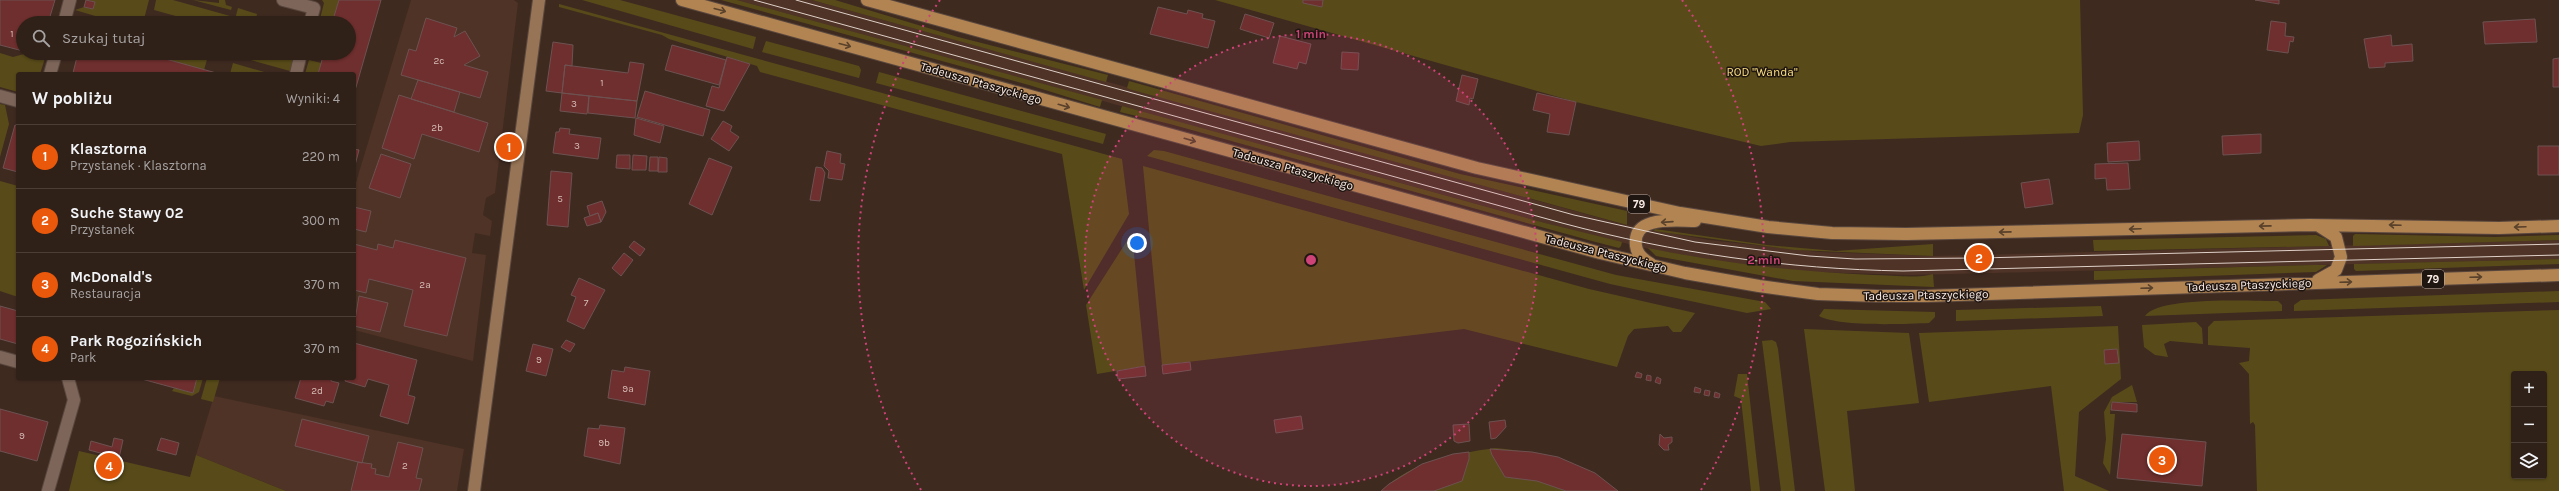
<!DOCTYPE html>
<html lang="pl">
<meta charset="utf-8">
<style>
body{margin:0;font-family:Karla,sans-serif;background:#372821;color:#f1f3f6}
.controls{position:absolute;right:12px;bottom:12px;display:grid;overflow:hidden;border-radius:4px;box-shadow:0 1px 3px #0004}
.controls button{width:36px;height:36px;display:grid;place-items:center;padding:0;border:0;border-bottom:1px solid #4a3e37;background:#2f2018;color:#f1f3f6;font:20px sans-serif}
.you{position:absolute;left:1137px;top:243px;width:14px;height:14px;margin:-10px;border:3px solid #fff;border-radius:50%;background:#1a73e8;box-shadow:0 0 0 6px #1a73e833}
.badge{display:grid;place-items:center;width:26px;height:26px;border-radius:50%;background:#ea580c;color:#fff;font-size:13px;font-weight:700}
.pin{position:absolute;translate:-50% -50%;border:2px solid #fff;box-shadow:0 1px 4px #0006}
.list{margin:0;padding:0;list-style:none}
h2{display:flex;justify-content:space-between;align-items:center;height:52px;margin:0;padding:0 16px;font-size:17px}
h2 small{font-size:13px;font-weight:400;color:#a7a3a2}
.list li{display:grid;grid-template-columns:26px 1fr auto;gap:12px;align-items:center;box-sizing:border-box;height:64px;padding:0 16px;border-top:1px solid #4a3e37}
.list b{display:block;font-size:15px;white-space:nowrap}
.list p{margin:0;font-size:13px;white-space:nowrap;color:#a7a3a2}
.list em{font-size:13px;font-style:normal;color:#a7a3a2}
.icon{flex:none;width:22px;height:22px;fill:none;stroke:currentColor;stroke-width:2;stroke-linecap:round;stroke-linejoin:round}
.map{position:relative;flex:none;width:2559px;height:491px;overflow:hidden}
.search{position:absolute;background:#2f2018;box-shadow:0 1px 3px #0004;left:16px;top:16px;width:340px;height:44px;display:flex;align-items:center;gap:10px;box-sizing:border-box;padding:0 14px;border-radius:22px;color:#a7a3a2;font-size:15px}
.panel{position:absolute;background:#2f2018;box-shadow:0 1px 3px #0004;left:16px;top:72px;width:340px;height:308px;border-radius:4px}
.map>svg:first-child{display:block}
.built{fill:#4e3326}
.green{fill:#584b19;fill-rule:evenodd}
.building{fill:#6e2f2e;stroke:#6d5251}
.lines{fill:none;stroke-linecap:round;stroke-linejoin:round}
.street-casing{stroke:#59473e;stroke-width:14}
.secondary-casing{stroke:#59473e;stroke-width:14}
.primary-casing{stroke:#59473e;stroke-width:14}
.street{stroke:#7d6559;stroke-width:12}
.secondary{stroke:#977455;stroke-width:12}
.primary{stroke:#b18452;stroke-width:12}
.tram{stroke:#dfd0c8;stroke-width:1}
.oneway{stroke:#59412b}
.ring{fill:none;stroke:#ce4377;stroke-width:2;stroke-dasharray:2 4}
.labels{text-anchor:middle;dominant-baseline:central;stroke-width:3;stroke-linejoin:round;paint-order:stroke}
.number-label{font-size:10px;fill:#d8beb9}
.shield{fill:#1f1511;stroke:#baada7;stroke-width:1}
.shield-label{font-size:11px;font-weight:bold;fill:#fceee7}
.park-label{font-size:12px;fill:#fae07f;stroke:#1f1511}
.street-label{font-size:12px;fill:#fceee7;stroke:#1f1511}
.centre{fill:#ce4377;stroke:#1f1511;stroke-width:2}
.ring-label{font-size:12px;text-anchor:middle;font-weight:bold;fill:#ce4377;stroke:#1f1511;stroke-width:3;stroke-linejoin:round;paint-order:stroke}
</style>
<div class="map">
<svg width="2559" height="491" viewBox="0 0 2559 491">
<rect width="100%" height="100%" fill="#3f2a20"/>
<!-- built -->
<path class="built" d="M 411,0 L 514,0 L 518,3 L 495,193 L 486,198 L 483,215 L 492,221 L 490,236 L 475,233 L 472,253 L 486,255 L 473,361 L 354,330 L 354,189 Z
M 737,0 L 812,0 L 1622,224 L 1709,240 L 1820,252 L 1933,256 L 2559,240 L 2559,259 L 1911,275 L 1809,272 L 1725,262 L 1654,250 L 1574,231 Z
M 214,396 L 464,449 L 457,491 L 286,491 L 196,455 Z"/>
<!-- green -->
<path class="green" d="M 88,0 L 149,0 L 143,23 L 119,23 L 75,10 L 84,7 L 93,9 L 95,2 Z
M 156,0 L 173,0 L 230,16 L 228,23 L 201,23 L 154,10 Z
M 193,0 L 219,3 L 219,0 L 225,0 L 226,5 L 232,7 L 231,10 Z
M 322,0 L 339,0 L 332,23 L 319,23 L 324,3 Z
M 582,0 L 620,0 L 756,37 L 753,49 Z
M 721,0 L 737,0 L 1102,100 L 1100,107 L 1029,85 Z
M 812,0 L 835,0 L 958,37 L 1108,75 L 1106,82 Z
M 1215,0 L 2080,0 L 2083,115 L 2079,133 L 1790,142 L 1761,146 L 1576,102 Z
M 559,4 L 1122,159 L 1129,214 L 1084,290 L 1062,154 L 760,72 L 757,66 L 669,39 L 662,35 L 559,7 Z
M 238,8 L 257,14 L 255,23 L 234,23 Z
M 766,41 L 859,66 L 861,70 L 859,78 L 762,52 Z
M 0,53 L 13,57 L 28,53 L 45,58 L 40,74 L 18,74 L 18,92 L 0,87 Z
M 152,53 L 198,53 L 208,56 L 204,70 L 152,55 Z
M 226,53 L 284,53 L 290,55 L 293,59 L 290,71 Z
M 309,60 L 321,63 L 318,74 L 305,74 Z
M 233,63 L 271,74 L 230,74 Z
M 879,72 L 1106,134 L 1103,144 L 876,83 Z
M 1129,81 L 1460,174 L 1627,211 L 1627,225 L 1129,89 L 1127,88 Z
M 0,104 L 5,105 L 9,124 L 0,157 Z
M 1122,106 L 1545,223 L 1622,242 L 1621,246 L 1619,248 L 1592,241 L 1170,124 L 1120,112 Z
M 1154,150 L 1164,151 L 1616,275 L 1765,302 L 1771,309 L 1747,313 L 1610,284 L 1147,156 Z
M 1143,166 L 1589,289 L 1695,313 L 1681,332 L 1673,332 L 1668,326 L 1634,329 L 1628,336 L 1617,367 L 1464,329 L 1162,365 Z
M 0,181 L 18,186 L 18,297 L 0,291 Z
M 1655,229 L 1767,245 L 1836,251 L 1933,244 L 1933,256 L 1795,250 L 1654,231 Z
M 1132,233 L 1145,366 L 1097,374 L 1086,305 Z
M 2355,234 L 2495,237 L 2559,235 L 2559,240 L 2353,246 L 2353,236 Z
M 2316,235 L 2326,239 L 2329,246 L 2094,251 L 2093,240 Z
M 1648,248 C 1722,263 1797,272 1873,275 C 1892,275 1916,279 1933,274 L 1934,287 L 1793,281 L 1656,256 Z
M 2559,259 L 2559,264 L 2356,271 L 2354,269 L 2354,264 Z
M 2314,265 L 2327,265 L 2316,272 L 2094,280 L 2094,271 Z
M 2559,291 L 2559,302 L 2294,311 L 2294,305 L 2301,300 Z
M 2278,301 L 2282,305 L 2282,311 L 2145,316 C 2158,296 2252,301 2278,301 Z
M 2101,306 L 2103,316 L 1956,321 L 1956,310 Z
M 1824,309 L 1935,312 L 1935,317 L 1929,323 C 1903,324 1840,327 1819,316 Z
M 2559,310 L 2559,491 L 2257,491 L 2255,425 L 2253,422 L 2250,424 L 2249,374 L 2239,363 L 2249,361 L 2250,348 L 2208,345 L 2208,327 L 2214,321 ZM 2514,374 L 2544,374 L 2544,476 L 2514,476 Z
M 2196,322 L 2202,328 L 2203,344 L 2170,341 L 2164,344 L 2168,357 L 2155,355 L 2144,347 L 2142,325 Z
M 2118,326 L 2121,379 L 2079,412 L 2075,476 L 2109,491 L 2064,491 L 2051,386 L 1929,402 L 1919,333 Z
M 1804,329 L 1909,333 L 1919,403 L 1847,411 L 1855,491 L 1825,491 Z
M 1772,340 L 1776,342 L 1778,349 L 1795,491 L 1781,491 L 1762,341 Z
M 1738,374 L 1747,374 L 1760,491 L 1751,491 L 1741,399 L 1734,396 Z
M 197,378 L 203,378 L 199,392 L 192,396 L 172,391 L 174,388 L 193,393 Z
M 207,378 L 220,378 L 213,402 L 201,399 Z
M 2132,385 L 2137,402 L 2111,402 L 2110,414 L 2115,414 L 2110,475 L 2103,463 L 2106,439 L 2104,412 L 2112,397 Z
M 1495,448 C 1546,453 1577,459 1618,491 L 1381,491 C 1413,461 1453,454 1495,448 Z
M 79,451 L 190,477 L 196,455 L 286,491 L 69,491 Z"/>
<!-- building -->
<path class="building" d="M 0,0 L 55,0 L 48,23 L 23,23 L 23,51 L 0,45 Z
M 86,0 L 95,2 L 93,9 L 84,7 Z
M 339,0 L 381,0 L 354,94 L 354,74 L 318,74 L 324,53 L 349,53 L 349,23 L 332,23 Z
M 1303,0 L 1323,0 L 1322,7 L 1303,3 Z
M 2255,0 L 2279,0 L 2279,4 Z
M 1158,7 L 1187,14 L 1188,10 L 1203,14 L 1202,18 L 1215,21 L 1208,48 L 1150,34 Z
M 1245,14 L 1274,23 L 1269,38 L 1240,29 Z
M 265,17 L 280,21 L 279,23 L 263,23 Z
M 426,18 L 457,28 L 454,37 L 465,31 L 480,56 L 464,65 L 488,72 L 480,98 L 401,75 L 409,49 L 416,51 Z
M 2535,19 L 2537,42 L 2485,44 L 2483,22 Z
M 2271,21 L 2286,23 L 2285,36 L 2294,37 L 2293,42 L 2290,41 L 2288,53 L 2267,50 Z
M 2391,35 L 2392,46 L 2412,44 L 2413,61 L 2385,63 L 2385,67 L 2369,68 L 2364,39 Z
M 1280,36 L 1311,44 L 1306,64 L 1299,62 L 1297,69 L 1273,63 Z
M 553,42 L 573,45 L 572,66 L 565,65 L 562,93 L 546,91 Z
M 672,45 L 726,60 L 719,85 L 665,70 Z
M 1342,52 L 1359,53 L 1358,70 L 1341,69 Z
M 78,53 L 144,53 L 220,74 L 75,74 L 73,73 Z
M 727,57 L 750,64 L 724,111 L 706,106 L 712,86 L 719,88 Z
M 2559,58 L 2559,87 L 2553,87 L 2553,59 Z
M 630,62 L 644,64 L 637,101 L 562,93 L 565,65 L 628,73 Z
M 1462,75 L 1478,79 L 1473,99 L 1470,98 L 1469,105 L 1456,101 Z
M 418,80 L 460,92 L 454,112 L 411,99 Z
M 645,91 L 710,110 L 703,136 L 637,117 Z
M 562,93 L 589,96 L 587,114 L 560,111 Z
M 1537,93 L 1576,102 L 1569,135 L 1547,132 L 1550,114 L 1533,110 Z
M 399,95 L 488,123 L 479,152 L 422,134 L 414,159 L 382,148 Z
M 589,96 L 637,101 L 635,118 L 588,113 Z
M 636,118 L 664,126 L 660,143 L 634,135 Z
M 723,121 L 732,126 L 730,131 L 739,137 L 729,151 L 711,139 Z
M 15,125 L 18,126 L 18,172 L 3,168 Z
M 560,128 L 570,129 L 569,134 L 601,138 L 598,159 L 553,153 L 556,132 L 559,132 Z
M 2261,134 L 2261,153 L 2223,155 L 2222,136 Z
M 2139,141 L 2140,160 L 2108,162 L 2107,143 Z
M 2538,146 L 2559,146 L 2559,175 L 2538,175 Z
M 354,149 L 359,150 L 354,169 Z
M 827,151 L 841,154 L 840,163 L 845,164 L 842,180 L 828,178 L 829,171 L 824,166 Z
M 381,154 L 411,164 L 400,198 L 369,188 Z
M 617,155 L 630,155 L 630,169 L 616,168 Z
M 633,155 L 647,156 L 646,170 L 632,170 Z
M 650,157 L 658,157 L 658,171 L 649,171 Z
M 659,157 L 667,158 L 667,172 L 658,172 Z
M 709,158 L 732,167 L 712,215 L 689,204 Z
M 2128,163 L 2130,189 L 2107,190 L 2106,178 L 2095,179 L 2095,164 Z
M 816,167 L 822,168 L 825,173 L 820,201 L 810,200 Z
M 551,171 L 572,173 L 568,227 L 547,225 Z
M 2049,179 L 2053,204 L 2025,208 L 2021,183 Z
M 602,201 L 606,212 L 601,222 L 598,213 L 590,216 L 587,206 Z
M 354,207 L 371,211 L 366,232 L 354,229 Z
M 598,213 L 601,222 L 587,226 L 584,218 Z
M 395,240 L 466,258 L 447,336 L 404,326 L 413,290 L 369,279 L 366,293 L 354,290 L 354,244 L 377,250 L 378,244 L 393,248 Z
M 634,241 L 645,249 L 640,256 L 629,247 Z
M 624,253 L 633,260 L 621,276 L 612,268 Z
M 579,278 L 605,290 L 584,329 L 567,321 L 576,297 L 571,295 Z
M 359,296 L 388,303 L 380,332 L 354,326 Z
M 0,306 L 18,311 L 18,344 L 0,339 Z
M 566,340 L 575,344 L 570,352 L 561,347 Z
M 354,343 L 417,360 L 408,395 L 415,397 L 408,424 L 380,416 L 389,385 L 368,379 L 365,387 L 345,381 L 346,378 L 354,378 Z
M 533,344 L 553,349 L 546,376 L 526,371 Z
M 2117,349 L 2119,363 L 2105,364 L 2104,350 Z
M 1190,362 L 1191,370 L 1163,374 L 1162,365 Z
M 1145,366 L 1146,376 L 1118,379 L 1117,371 Z
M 625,367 L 650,371 L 645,405 L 608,398 L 612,370 L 624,372 Z
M 1637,372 L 1642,374 L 1641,378 L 1635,377 Z
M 1647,375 L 1651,376 L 1651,381 L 1646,380 Z
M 1657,377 L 1661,379 L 1660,384 L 1655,382 Z
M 138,378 L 197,378 L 193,393 Z
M 301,378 L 332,378 L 331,381 L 339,383 L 333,403 L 326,401 L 324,406 L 295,398 Z
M 1695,387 L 1701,389 L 1700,393 L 1694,392 Z
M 1705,390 L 1710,391 L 1709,396 L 1704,395 Z
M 1715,392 L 1720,394 L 1719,398 L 1714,397 Z
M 2112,402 L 2137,404 L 2137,412 L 2111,410 Z
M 0,409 L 48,422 L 37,461 L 0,451 Z
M 1301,416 L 1303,429 L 1276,433 L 1274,420 Z
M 302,419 L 369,436 L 362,463 L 295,446 Z
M 1505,420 L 1506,427 L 1496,438 L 1491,439 L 1489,422 Z
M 1469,424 L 1470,441 L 1458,443 L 1454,441 L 1453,425 Z
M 600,425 L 625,428 L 620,464 L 584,456 L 588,428 L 599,429 Z
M 1660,434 L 1664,438 L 1672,437 L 1672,442 L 1668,445 L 1669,450 L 1664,450 L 1659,445 Z
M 2122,434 L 2206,442 L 2202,486 L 2117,478 Z
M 114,438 L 123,440 L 119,458 L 89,450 L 91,441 L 112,447 Z
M 161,438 L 179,443 L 176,455 L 157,450 Z
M 398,442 L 423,448 L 416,478 L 422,479 L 419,491 L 351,491 L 358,462 L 372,464 L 371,468 L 376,469 L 375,474 L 389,477 Z
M 1490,449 L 1532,452 L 1558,457 L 1595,473 L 1618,491 L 1566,491 L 1537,481 L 1505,477 L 1492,455 Z
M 1469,452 L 1469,459 L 1462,481 L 1434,491 L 1381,491 L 1389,484 L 1422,464 L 1453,454 Z"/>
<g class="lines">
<!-- street casing -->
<g class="street-casing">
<path id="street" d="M 283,0 L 314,8 L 310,23
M 64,23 L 70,0
M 50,74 L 56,53
M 296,74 L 301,53
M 0,96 L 18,101
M 0,357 L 18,362
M 48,491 L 74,400 L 68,378"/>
</g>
<!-- secondary casing -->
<g class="secondary-casing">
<path id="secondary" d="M 474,491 L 539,0"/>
</g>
<!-- primary casing -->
<g class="primary-casing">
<path id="primary" d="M 682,0 L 1600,253 L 1685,273 L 1759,286 L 1818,294 L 1877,296 L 1926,296 L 2559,275
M 867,0 L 1477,168 L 1680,213 L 1768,227 L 1832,233 L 1906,234 L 2310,225 L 2499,228 L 2559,226
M 1651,264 C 1644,260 1637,255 1636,246 C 1632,215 1675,221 1695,221
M 2318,280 L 2336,270 L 2341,257 L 2336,237 L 2319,226"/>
</g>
<!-- street -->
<use href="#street" class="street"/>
<!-- secondary -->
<use href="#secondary" class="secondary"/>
<!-- primary -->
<use href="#primary" class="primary"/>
<!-- tram -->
<path class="tram" d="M 754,0 L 1562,223 C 1674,253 1787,269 1903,271 L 2559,255
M 796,0 L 1574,215 L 1695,242 L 1809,256 L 1855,259 L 1979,258 L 2559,244"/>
</g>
<!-- one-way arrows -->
<defs><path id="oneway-shaft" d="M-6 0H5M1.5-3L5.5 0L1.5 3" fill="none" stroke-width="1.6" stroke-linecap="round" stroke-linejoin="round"/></defs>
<g class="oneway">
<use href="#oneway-shaft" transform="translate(720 10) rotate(15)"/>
<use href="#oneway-shaft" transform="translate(845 45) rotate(15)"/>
<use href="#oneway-shaft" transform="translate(1064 106) rotate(16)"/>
<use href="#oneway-shaft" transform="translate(1190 140) rotate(16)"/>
<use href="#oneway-shaft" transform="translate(1667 222) rotate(176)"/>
<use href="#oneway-shaft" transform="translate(2395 225) rotate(-178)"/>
<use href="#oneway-shaft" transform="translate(2265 226) rotate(179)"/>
<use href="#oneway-shaft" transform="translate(2520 227) rotate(178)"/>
<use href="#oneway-shaft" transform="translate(2135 229) rotate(178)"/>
<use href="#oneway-shaft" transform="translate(2005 232) rotate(179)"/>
<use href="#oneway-shaft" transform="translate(2476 277) rotate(-2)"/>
<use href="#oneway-shaft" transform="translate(2346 282) rotate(-2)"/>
<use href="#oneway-shaft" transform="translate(2147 288) rotate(-2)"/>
</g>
<!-- distance rings -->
<circle cx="1311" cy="260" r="226" fill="#ce4377" fill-opacity=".12"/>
<g class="ring">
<circle cx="1311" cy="260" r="226"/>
<path d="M921 490A453 453 0 0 1 940 0M1682 0A453 453 0 0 1 1701 490"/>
</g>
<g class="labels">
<!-- number labels -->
<g class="number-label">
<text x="12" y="34">1</text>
<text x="439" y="61">2c</text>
<text x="602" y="83">1</text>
<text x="574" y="104">3</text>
<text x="437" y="128">2b</text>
<text x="577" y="146">3</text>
<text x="560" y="199">5</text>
<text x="425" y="285">2a</text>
<text x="586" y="303">7</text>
<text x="539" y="360">9</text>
<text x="628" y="389">9a</text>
<text x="317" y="391">2d</text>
<text x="22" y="436">9</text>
<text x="604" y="443">9b</text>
<text x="405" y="466">2</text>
</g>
<!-- shield labels -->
<g class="shield">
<rect x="1628" y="195" width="22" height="18" rx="3"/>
<rect x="2422" y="270" width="22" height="18" rx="3"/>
</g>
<g class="shield-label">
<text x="1639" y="204">79</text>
<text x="2433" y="279">79</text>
</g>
<!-- park labels -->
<g class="park-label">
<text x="1762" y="72">ROD "Wanda"</text>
</g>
<!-- street labels -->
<g class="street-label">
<text transform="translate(981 83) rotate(16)">Tadeusza Ptaszyckiego</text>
<text transform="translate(1293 169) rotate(16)">Tadeusza Ptaszyckiego</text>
<text transform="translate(1606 253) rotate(14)">Tadeusza Ptaszyckiego</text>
<text transform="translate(2249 285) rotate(-2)">Tadeusza Ptaszyckiego</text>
<text transform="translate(1926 295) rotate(-1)">Tadeusza Ptaszyckiego</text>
</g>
</g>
<circle cx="1311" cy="260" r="6" class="centre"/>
<g class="ring-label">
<text x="1311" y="38">1 min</text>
<text x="1764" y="264">2 min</text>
</g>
</svg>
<div class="controls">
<button>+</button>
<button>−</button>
<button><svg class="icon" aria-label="layers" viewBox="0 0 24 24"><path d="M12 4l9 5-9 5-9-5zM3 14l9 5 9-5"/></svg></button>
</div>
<div class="you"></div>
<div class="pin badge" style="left:509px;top:147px">1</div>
<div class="pin badge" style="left:1979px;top:258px">2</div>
<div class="pin badge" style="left:2162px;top:460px">3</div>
<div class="pin badge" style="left:109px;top:466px">4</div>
<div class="search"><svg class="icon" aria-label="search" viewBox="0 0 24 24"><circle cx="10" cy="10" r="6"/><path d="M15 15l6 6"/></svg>Szukaj tutaj</div>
<section class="panel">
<h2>W pobliżu<small>Wyniki: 4</small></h2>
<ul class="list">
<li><span class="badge">1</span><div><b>Klasztorna</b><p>Przystanek · Klasztorna</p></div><em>220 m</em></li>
<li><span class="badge">2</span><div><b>Suche Stawy 02</b><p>Przystanek</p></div><em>300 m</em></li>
<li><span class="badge">3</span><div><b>McDonald's</b><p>Restauracja</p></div><em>370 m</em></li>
<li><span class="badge">4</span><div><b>Park Rogozińskich</b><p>Park</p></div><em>370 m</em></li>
</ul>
</section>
</div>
